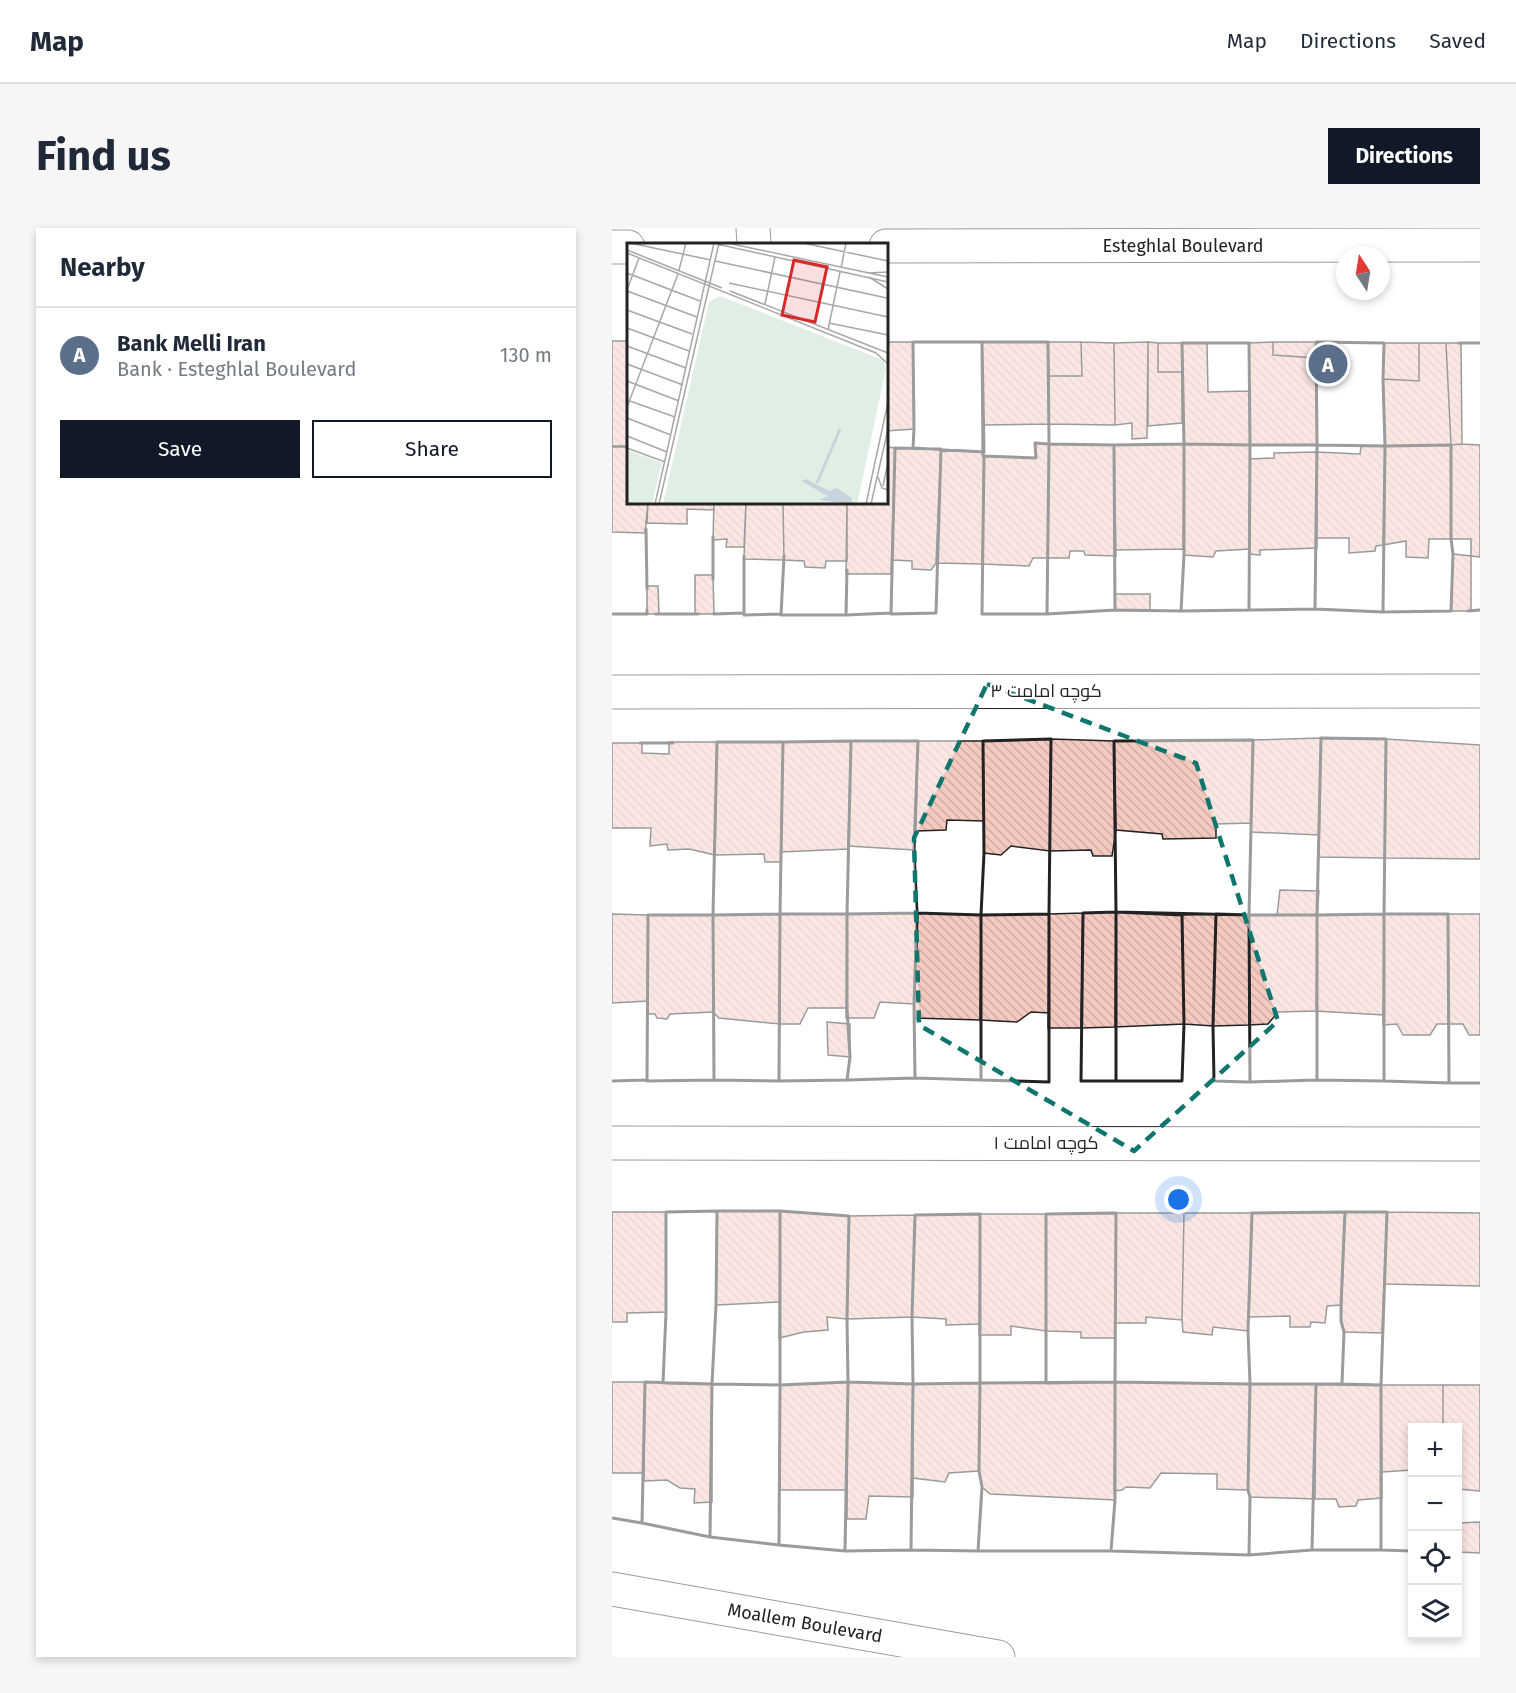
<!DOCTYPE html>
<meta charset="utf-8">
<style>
body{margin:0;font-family:"Fira Sans",Cairo,sans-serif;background:#f6f6f7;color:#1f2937}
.controls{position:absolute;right:18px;bottom:18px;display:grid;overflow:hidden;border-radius:0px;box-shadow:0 3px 9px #0003}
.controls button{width:54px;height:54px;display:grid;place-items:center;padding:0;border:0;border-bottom:2px solid #e0e1e3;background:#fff;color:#1f2937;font:30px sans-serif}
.compass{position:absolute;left:724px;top:18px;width:54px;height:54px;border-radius:50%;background:#fff;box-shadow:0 3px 9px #0003;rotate:348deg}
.you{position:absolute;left:567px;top:972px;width:21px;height:21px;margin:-15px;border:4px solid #fff;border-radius:50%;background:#1a73e8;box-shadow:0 0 0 9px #1a73e833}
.badge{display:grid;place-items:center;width:39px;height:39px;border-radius:50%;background:#111827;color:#fff;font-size:20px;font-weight:700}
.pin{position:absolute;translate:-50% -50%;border:3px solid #fff;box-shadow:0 2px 6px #0006}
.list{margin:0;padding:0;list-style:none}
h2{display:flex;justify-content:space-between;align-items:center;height:78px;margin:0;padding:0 24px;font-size:26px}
h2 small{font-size:20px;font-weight:400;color:#747a83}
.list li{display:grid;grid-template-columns:39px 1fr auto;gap:18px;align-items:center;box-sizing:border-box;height:96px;padding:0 24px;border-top:2px solid #e0e1e3}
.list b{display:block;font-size:22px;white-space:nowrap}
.list p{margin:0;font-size:20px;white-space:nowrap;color:#747a83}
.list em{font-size:20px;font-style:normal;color:#747a83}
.actions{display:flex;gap:12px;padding:18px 24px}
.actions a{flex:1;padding:14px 0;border:2px solid #111827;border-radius:0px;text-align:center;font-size:21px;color:#111827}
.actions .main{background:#111827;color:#fff}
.icon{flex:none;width:33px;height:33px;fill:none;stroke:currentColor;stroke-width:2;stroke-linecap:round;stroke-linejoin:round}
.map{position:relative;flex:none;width:868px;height:1429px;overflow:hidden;border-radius:0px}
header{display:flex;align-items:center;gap:36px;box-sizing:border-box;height:84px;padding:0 30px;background:#fff;border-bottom:2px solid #e0e1e3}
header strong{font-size:28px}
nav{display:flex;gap:33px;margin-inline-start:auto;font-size:21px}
.intro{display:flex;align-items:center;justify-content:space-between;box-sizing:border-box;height:144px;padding:0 36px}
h1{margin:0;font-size:42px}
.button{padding:15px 27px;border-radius:0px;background:#111827;color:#fff;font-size:21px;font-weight:700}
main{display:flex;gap:36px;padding:0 36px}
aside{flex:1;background:#fff;border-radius:0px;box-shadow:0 3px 9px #0003}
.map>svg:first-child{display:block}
.building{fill:url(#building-back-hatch);stroke:#222;stroke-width:1.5}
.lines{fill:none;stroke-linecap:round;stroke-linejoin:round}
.street-casing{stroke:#222;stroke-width:35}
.secondary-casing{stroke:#222;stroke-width:35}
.primary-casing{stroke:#222;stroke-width:35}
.street{stroke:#fff;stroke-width:33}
.secondary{stroke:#fff;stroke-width:33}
.primary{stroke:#fff;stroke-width:33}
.wall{stroke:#222;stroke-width:3}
.marked{fill:none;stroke:#0f766e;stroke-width:4.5;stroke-dasharray:12 8;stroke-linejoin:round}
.labels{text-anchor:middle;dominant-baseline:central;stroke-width:4.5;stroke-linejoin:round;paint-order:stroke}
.street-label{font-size:18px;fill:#222;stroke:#fff}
.inset-river{fill:none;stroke:#c7d3dd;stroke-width:3}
.inset-road{fill:none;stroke:#a7a7a7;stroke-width:1.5}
.view{fill:#d62828;fill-opacity:0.15;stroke:#d62828;stroke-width:3}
.inset-edge{fill:none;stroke:#222;stroke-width:3}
</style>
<header>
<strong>Map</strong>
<nav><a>Map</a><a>Directions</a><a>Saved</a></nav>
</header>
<div class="intro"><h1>Find us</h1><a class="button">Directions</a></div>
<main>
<aside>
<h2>Nearby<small></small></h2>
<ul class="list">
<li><span class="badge" style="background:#5c6f8a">A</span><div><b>Bank Melli Iran</b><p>Bank · Esteghlal Boulevard</p></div><em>130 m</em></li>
</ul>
<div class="actions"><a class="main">Save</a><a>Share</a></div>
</aside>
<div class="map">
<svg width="868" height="1429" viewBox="0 0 868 1429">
<defs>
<pattern id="building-back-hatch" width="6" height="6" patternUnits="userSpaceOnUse" patternTransform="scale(1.5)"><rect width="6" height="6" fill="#f3c9c0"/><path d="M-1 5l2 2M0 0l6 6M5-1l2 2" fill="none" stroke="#d0aca5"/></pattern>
</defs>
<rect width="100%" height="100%" fill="#fff"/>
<!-- building -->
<path class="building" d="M 0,113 L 16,113 L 16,218 L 0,218 Z
M 274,114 L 301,114 L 302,201 L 274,203 Z
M 370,114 L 436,114 L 437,196 L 371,197 Z
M 436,114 L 469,114 L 470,148 L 437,148 Z
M 469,114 L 502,115 L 503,197 L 437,196 L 437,148 L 470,148 Z
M 536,114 L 546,115 L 546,144 L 570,144 L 570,195 L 536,198 Z
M 536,114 L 535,210 L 520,211 L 520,195 L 503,197 L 502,115 Z
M 661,114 L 661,127 L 704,130 L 705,217 L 638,217 L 637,115 Z
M 661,114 L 704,114 L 704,130 L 661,127 Z
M 546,115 L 570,115 L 570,144 L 546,144 Z
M 570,115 L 595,115 L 596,164 L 637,163 L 638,217 L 572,216 Z
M 772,115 L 807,115 L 807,153 L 771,151 Z
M 807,115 L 834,115 L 839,217 L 773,218 L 771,151 L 807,153 Z
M 834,115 L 849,115 L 850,216 L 839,217 Z
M 423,215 L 437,216 L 436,330 L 421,330 L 417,338 L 370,336 L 372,228 L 424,230 Z
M 437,216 L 502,217 L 504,328 L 473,327 L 472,323 L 458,323 L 457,330 L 436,330 Z
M 572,216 L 571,321 L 503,322 L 502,217 Z
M 572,216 L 638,217 L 638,321 L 604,323 L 601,329 L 572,327 Z
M 850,216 L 868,217 L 868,329 L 859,328 L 859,311 L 839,311 L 839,217 Z
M 839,217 L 839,311 L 817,311 L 816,330 L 794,329 L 794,313 L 771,317 L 773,218 Z
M 749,218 L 773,218 L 771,317 L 764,318 L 763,323 L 737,325 L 737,310 L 705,310 L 705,224 L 748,226 Z
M 0,219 L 16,219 L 16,274 L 36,274 L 33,305 L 0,304 Z
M 274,219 L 283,220 L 279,346 L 234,346 L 235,274 L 274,274 Z
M 283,220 L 329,221 L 324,335 L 319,342 L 300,341 L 300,333 L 280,332 Z
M 329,221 L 372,224 L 370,336 L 324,335 Z
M 705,224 L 705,320 L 648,322 L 648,327 L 637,326 L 638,231 L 662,230 L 662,225 Z
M 36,274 L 102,274 L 102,282 L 75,281 L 75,296 L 35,295 Z
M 102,274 L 134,274 L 132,319 L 114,319 L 115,311 L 101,312 Z
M 134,274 L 171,274 L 172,332 L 132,331 Z
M 171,274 L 235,274 L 235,333 L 214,333 L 213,340 L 193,339 L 192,333 L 172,332 Z
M 841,326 L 859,328 L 859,383 L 839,383 Z
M 83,347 L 101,347 L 102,386 L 83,386 Z
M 35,358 L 46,358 L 47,386 L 35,386 Z
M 503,366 L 538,366 L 538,383 L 503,382 Z
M 709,510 L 707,607 L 639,604 L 641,512 Z
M 709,510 L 774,511 L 773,630 L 707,629 Z
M 439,511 L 502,513 L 504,602 L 500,628 L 481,628 L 479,622 L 438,623 Z
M 439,511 L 438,623 L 399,618 L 389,627 L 372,625 L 371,513 Z
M 774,511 L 868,517 L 868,631 L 773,630 Z
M 641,512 L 639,595 L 604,596 L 604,610 L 551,611 L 550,606 L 504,602 L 502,513 Z
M 239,513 L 306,513 L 302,622 L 236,618 Z
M 239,513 L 236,621 L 169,624 L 171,514 Z
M 306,513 L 371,513 L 372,593 L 335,592 L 334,602 L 304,603 Z
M 57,514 L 105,514 L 103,627 L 77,621 L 56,622 L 55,616 L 38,618 L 39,600 L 0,600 L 0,515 L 30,515 L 30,525 L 57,526 Z
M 105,514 L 171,514 L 169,634 L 153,634 L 152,626 L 103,627 Z
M 668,662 L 707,663 L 705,687 L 665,687 Z
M 504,684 L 503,799 L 469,800 L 471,685 Z
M 504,684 L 570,687 L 572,796 L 503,799 Z
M 306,685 L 369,687 L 368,792 L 302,790 Z
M 306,685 L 302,776 L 268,774 L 262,790 L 234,790 L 235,686 Z
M 471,685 L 469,800 L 436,800 L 437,686 Z
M 0,686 L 36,687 L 36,773 L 0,775 Z
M 168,686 L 168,796 L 107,790 L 101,784 L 101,687 Z
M 168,686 L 235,686 L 235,780 L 196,780 L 188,796 L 168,796 Z
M 437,686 L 437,785 L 419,784 L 405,794 L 368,792 L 369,687 Z
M 604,686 L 637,687 L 637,797 L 601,798 Z
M 604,686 L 601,798 L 572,796 L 570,687 Z
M 772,686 L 771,787 L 704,783 L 705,687 Z
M 772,686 L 836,686 L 836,796 L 825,796 L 818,807 L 791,807 L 785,796 L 771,797 Z
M 836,686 L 868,686 L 868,807 L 857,807 L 851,796 L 836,796 Z
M 36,687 L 101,687 L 101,784 L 58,786 L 55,791 L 45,790 L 43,786 L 36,786 Z
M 637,687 L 705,687 L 704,783 L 666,784 L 656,796 L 637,797 Z
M 215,794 L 238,796 L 238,829 L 216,827 Z
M 105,983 L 168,983 L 168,1074 L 104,1077 Z
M 168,983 L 237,988 L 235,1091 L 215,1089 L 216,1102 L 192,1104 L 167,1110 Z
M 0,984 L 54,984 L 54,1084 L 15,1085 L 15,1094 L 0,1094 Z
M 733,984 L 775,984 L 770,1105 L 732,1104 L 729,1093 Z
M 733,984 L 729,1077 L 715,1078 L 713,1095 L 699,1094 L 698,1099 L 678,1099 L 678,1088 L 637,1089 L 640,985 Z
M 775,984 L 868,985 L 868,1058 L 772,1056 Z
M 504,985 L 572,985 L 570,1092 L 534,1089 L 534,1095 L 503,1095 Z
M 504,985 L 503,1110 L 469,1110 L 469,1104 L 434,1103 L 434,986 Z
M 572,985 L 640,985 L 636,1103 L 601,1099 L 600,1107 L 571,1104 L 570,1092 Z
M 368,986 L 434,986 L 434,1103 L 399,1098 L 399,1107 L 367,1107 Z
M 368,986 L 368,1096 L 334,1097 L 334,1091 L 300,1089 L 303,987 Z
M 303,987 L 300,1089 L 235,1091 L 237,988 Z
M 0,1154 L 33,1154 L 32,1245 L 0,1245 Z
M 33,1154 L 100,1156 L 100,1274 L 82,1275 L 83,1261 L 68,1260 L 55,1252 L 32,1253 Z
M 236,1154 L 235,1262 L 168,1262 L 168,1157 Z
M 236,1154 L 301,1156 L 301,1269 L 257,1268 L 254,1291 L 235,1291 Z
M 503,1154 L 503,1272 L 378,1266 L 370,1259 L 367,1243 L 368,1155 Z
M 503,1154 L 638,1156 L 636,1262 L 605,1261 L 605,1246 L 549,1245 L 538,1260 L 514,1259 L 510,1262 L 502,1263 Z
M 368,1155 L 367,1243 L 337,1245 L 333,1254 L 301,1250 L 301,1156 Z
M 638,1156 L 704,1156 L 703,1271 L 638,1269 L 636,1262 Z
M 704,1156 L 769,1157 L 770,1270 L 746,1272 L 744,1278 L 727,1279 L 724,1271 L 703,1271 Z
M 769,1157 L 831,1157 L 831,1200 L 800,1200 L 800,1242 L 770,1244 Z
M 831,1157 L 868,1157 L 868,1263 L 846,1261 L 846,1200 L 831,1200 Z
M 868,1294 L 868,1325 L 846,1324 L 846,1295 Z"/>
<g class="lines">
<!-- street casing -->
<g class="street-casing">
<path id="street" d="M 0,464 L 868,463
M 0,915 L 868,916"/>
</g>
<!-- secondary casing -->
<g class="secondary-casing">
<path id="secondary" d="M 141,0 L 142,16
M 274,18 L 868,17
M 0,19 L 16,19"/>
</g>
<!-- primary casing -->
<g class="primary-casing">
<path id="primary" d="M 0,1361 L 386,1429"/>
</g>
<!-- street -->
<use href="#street" class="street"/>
<!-- secondary -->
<use href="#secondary" class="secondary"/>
<!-- primary -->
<use href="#primary" class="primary"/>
<!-- wall -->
<path class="wall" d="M 301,114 L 370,114 L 372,224 L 301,220 L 302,201 Z
M 370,114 L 436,114 L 437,216 L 423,215 L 424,230 L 371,228 Z
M 704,114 L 772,115 L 771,151 L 773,218 L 705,217 Z
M 570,115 L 637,115 L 638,217 L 572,216 Z
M 847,115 L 868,115
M 423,215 L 437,216 L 435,386 L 370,386 L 372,228 L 424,230 Z
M 437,216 L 502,217 L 503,382 L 435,386 Z
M 572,216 L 572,327 L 569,383 L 503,382 L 502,217 Z
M 572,216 L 638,217 L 637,382 L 569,383 L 572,327 Z
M 638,217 L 705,217 L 703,381 L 637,382 Z
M 705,217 L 773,218 L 771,384 L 703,381 Z
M 839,217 L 839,311 L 841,326 L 839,383 L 771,384 L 773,218 Z
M 283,220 L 329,221 L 324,385 L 279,386 Z
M 34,301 L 35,361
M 101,309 L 101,351
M 132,328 L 132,387 L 169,386
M 172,328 L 169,387 L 234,387 L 234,385
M 235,342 L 234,387 L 279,385
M 856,383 L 868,382
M 102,385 L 102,386 L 132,385
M 0,386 L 35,386 L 35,382
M 44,386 L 86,386
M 709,510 L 774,511 L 772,686 L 705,687 Z
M 439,511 L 437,686 L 369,687 L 372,625 L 371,513 Z
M 641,512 L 637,687 L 504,684 L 502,513 Z
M 239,513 L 306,513 L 302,622 L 305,685 L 235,686 Z
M 239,513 L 235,686 L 168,686 L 171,514 Z
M 105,514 L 171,514 L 168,686 L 101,687 Z
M 28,515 L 61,515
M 504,684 L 570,687 L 572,796 L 570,853 L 504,853 Z
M 504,684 L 504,853 L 469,853 L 471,685 Z
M 305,685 L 302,776 L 303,850 L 235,852 L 238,829 L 235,780 L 235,686 Z
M 305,685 L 369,687 L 369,852 L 303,850 L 302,776 Z
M 168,686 L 235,686 L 235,780 L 238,829 L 235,852 L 167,853 Z
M 168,686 L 167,853 L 102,852 L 101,687 Z
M 437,686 L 437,854 L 369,852 L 369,687 Z
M 604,686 L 637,687 L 638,854 L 636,854 L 602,853 L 601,798 Z
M 772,686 L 772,853 L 705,852 L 705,687 Z
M 772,686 L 836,686 L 837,855 L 772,853 Z
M 36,687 L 101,687 L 102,852 L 35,853 Z
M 637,687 L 705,687 L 705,852 L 638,854 Z
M 837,852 L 837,855 L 868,855
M 0,853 L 35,852
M 105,983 L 168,983 L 168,1157 L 100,1156 L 104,1077 Z
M 105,983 L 104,1077 L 100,1156 L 51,1155 L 54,1084 L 54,984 Z
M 168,983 L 237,988 L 235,1091 L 236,1154 L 168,1157 Z
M 733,984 L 729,1077 L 729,1093 L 732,1104 L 730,1156 L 638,1156 L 636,1103 L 640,985 Z
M 733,984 L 775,984 L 769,1157 L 730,1156 L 732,1104 L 729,1093 L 729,1077 Z
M 504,985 L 503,1154 L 434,1155 L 434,986 Z
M 368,986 L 368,1155 L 301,1156 L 300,1089 L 303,987 Z
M 33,1154 L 100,1156 L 98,1309 L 30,1295 Z
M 236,1154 L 301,1156 L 299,1322 L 233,1323 Z
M 236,1154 L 233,1323 L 167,1317 L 168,1157 Z
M 503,1154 L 638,1156 L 636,1262 L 638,1269 L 637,1327 L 499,1323 L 503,1272 Z
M 503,1154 L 503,1272 L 499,1323 L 366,1323 L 370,1259 L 367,1243 L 368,1155 Z
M 368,1155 L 367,1243 L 370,1259 L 366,1323 L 299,1322 L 301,1156 Z
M 100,1156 L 168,1157 L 167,1317 L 98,1309 Z
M 638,1156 L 704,1156 L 700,1322 L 637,1327 L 638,1269 L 636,1262 Z
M 704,1156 L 769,1157 L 769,1322 L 700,1322 Z
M 0,1290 L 30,1295
M 769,1320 L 769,1322 L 800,1323"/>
</g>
<!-- marked area -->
<path d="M0 0H868V1429H0ZM 375,456 L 584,535 L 666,793 L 522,923 L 307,797 L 302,610 Z" fill="#fff" fill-opacity=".55" fill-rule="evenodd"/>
<path class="marked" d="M 375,456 L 584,535 L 666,793 L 522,923 L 307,797 L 302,610 Z"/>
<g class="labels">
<!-- street labels -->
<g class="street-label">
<text x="571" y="18">Esteghlal Boulevard</text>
<text x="434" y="463">کوچه امامت ۳</text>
<text x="434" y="915">کوچه امامت ۱</text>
<text transform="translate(193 1395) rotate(10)">Moallem Boulevard</text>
</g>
</g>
<!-- overview -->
<g transform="translate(15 15)">
<rect width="261" height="261" fill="#fff"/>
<path d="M 93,53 L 256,117 L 259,126 L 230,261 L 36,261 L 82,59 ZM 0,207 L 35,220 L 25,261 L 0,261 Z" fill="#e0efe3"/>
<path d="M 179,236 L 202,248 L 210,245 L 225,255 L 225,261 L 192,257 L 201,253 L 174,238 Z" fill="#c7d3dd"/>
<path class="inset-river" d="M 190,240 L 213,186"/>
<path class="inset-road" d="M 3,0 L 84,17M 176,0 L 261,18M 90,1 L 261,39M 105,1 L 261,34M 0,7 L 95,45M 0,10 L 249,110 L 261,121M 88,18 L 260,55M 214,25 L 219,0M 52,27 L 59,0M 0,30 L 73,58M 241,30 L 261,29M 242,34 L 261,46M 102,40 L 261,74M 0,47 L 12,15M 0,48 L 70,74M 103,48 L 261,110M 138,61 L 148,14M 0,67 L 65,91M 202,80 L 261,92M 0,85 L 62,108M 201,87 L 213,29M 0,103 L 59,125M 0,121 L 56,142M 0,138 L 52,158M 0,157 L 48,174M 0,164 L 51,31M 0,175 L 44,192M 0,193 L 40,209M 0,205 L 38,219M 251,234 L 255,245 L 261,247M 256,243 L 261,219M 28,261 L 87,0M 32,261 L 92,0M 239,261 L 261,159M 244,261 L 261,186"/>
<path class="view" d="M 167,17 L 200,24 L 188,79 L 155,72 Z"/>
<rect width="261" height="261" class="inset-edge"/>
</g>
</svg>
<div class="controls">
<button>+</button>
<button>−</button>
<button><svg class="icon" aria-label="locate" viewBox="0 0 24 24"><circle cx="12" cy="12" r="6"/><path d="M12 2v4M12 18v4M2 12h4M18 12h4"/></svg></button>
<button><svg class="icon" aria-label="layers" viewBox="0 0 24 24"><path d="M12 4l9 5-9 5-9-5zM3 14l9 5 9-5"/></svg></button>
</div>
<svg class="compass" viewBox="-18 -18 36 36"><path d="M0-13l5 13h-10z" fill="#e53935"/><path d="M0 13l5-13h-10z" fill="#747a83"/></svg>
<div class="you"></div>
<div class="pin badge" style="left:716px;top:136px;background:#5c6f8a">A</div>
</div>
</main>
